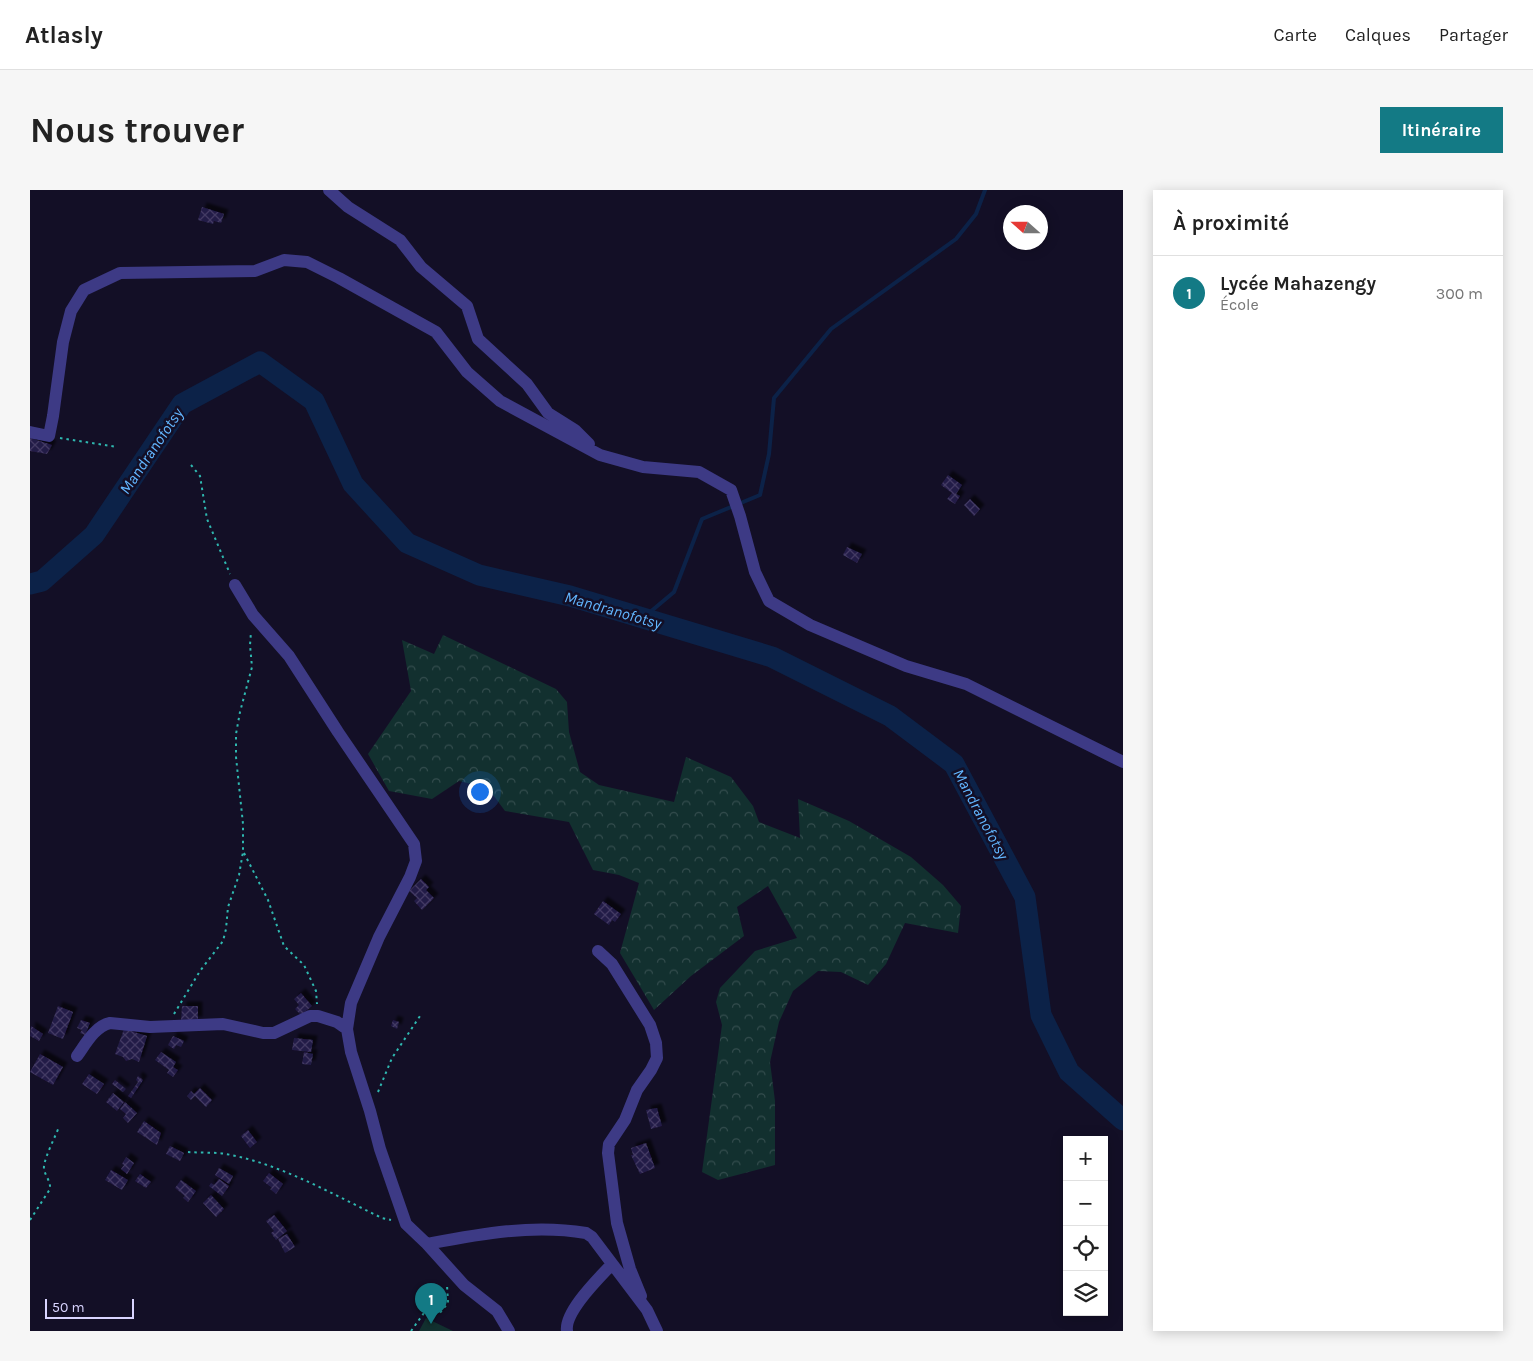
<!DOCTYPE html>
<html lang="fr">
<meta charset="utf-8">
<style>
body{margin:0;font-family:Karla,sans-serif;background:#f6f6f6;color:#222}
.controls{position:absolute;right:15px;bottom:15px;display:grid;overflow:hidden;border-radius:0px;box-shadow:0 2px 12px #0003}
.controls button{width:45px;height:45px;display:grid;place-items:center;padding:0;border:0;border-bottom:1px solid #e0e0e0;background:#fff;color:#222;font:25px sans-serif}
.compass{position:absolute;left:973px;top:15px;width:45px;height:45px;border-radius:50%;background:#fff;box-shadow:0 2px 12px #0003;rotate:291deg}
.scale{position:absolute;left:15px;bottom:12px;width:89px;box-sizing:border-box;padding-left:5px;border:2px solid #d9d4ff;border-top:0;font-size:14px;line-height:18px;white-space:nowrap;color:#d9d4ff;-webkit-text-stroke:4px #130f26;paint-order:stroke}
.you{position:absolute;left:449px;top:601px;width:18px;height:18px;margin:-12px;border:4px solid #fff;border-radius:50%;background:#1a73e8;box-shadow:0 0 0 8px #1a73e833}
.badge{display:grid;place-items:center;width:32px;height:32px;border-radius:50%;background:#137a85;color:#fff;font-size:16px;font-weight:700}
.pin{position:absolute;translate:-50% -41px;filter:drop-shadow(0 1px 2px #0008)}
.pin::after{content:'';position:absolute;top:26px;width:18px;height:15px;background:inherit;clip-path:polygon(0 0,100% 0,50% 100%)}
.list{margin:0;padding:0;list-style:none}
h2{display:flex;justify-content:space-between;align-items:center;height:65px;margin:0;padding:0 20px;font-size:21px}
h2 small{font-size:16px;font-weight:400;color:#767676}
.list li{display:grid;grid-template-columns:32px 1fr auto;gap:15px;align-items:center;box-sizing:border-box;height:75px;padding:0 20px;border-top:1px solid #e0e0e0}
.list b{display:block;font-size:19px;white-space:nowrap}
.list p{margin:0;font-size:16px;white-space:nowrap;color:#767676}
.list em{font-size:16px;font-style:normal;color:#767676}
.icon{flex:none;width:28px;height:28px;fill:none;stroke:currentColor;stroke-width:2;stroke-linecap:round;stroke-linejoin:round}
.map{position:relative;flex:none;width:1093px;height:1141px;overflow:hidden;border-radius:0px}
header{display:flex;align-items:center;gap:30px;box-sizing:border-box;height:70px;padding:0 25px;background:#fff;border-bottom:1px solid #e0e0e0}
header strong{font-size:24px}
nav{display:flex;gap:28px;margin-inline-start:auto;font-size:18px}
.intro{display:flex;align-items:center;justify-content:space-between;box-sizing:border-box;height:120px;padding:0 30px}
h1{margin:0;font-size:35px}
.button{padding:12px 22px;border-radius:0px;background:#137a85;color:#fff;font-size:18px;font-weight:700}
main{display:flex;gap:30px;padding:0 30px}
aside{flex:1;background:#fff;border-radius:0px;box-shadow:0 2px 12px #0003}
.map>svg:first-child{display:block}
.grass{fill:#12302f}
.forest{fill:url(#forest-crowns)}
.lines{fill:none;stroke-linecap:round;stroke-linejoin:round}
.stream{stroke:#0c2248;stroke-width:4}
.river{stroke:#0c2248;stroke-width:21}
.building{fill:url(#building-cross-hatch);filter:url(#shadow)}
.path{stroke:#2fb8b0;stroke-width:2;stroke-dasharray:2.5 4;stroke-linecap:butt}
.street{stroke:#3d3a85;stroke-width:12}
.labels{text-anchor:middle;dominant-baseline:central;stroke-width:5;stroke-linejoin:round;paint-order:stroke}
.water-label{font-size:16px;font-style:italic;fill:#62b6ff;stroke:#130f26}
</style>
<header>
<strong>Atlasly</strong>
<nav><a>Carte</a><a>Calques</a><a>Partager</a></nav>
</header>
<div class="intro"><h1>Nous trouver</h1><a class="button">Itinéraire</a></div>
<main>
<div class="map">
<svg width="1093" height="1141" viewBox="0 0 1093 1141">
<defs>
<pattern id="forest-crowns" width="20" height="18" patternUnits="userSpaceOnUse" patternTransform="scale(1.25)"><rect width="20" height="18" fill="#12302f"/><path d="M2 6a3 3 0 1 1 6 0M12 15a3 3 0 1 1 6 0" fill="none" stroke="#344d4e"/></pattern>
<pattern id="building-cross-hatch" width="8" height="8" patternUnits="userSpaceOnUse" patternTransform="scale(1.25)"><rect width="8" height="8" fill="#241b47"/><path d="M0 0l8 8M0 8l8-8" fill="none" stroke="#433b63"/></pattern>
<filter id="shadow"><feDropShadow dx="4.5" dy="-4.5" stdDeviation="1" flood-color="#0009"/></filter>
</defs>
<rect width="100%" height="100%" fill="#130f26"/>
<!-- grass -->
<path class="grass" d="M 396,1128 L 423,1141 L 389,1141 Z"/>
<!-- forest -->
<path class="forest" d="M 413,445 L 526,499 L 537,512 L 539,542 L 550,582 L 569,595 L 644,612 L 656,567 L 701,587 L 723,616 L 729,632 L 770,648 L 768,609 L 819,631 L 881,667 L 913,695 L 931,716 L 928,743 L 875,733 L 856,774 L 838,795 L 811,782 L 788,781 L 763,801 L 749,832 L 740,872 L 745,911 L 745,975 L 688,990 L 672,982 L 692,835 L 686,812 L 690,798 L 725,761 L 767,748 L 738,696 L 707,717 L 714,746 L 661,786 L 624,820 L 590,763 L 609,693 L 589,685 L 563,680 L 539,632 L 475,621 L 458,598 L 429,591 L 402,609 L 359,601 L 338,564 L 381,501 L 372,450 L 404,464 Z"/>
<g class="lines">
<!-- stream -->
<path class="stream" d="M 613,428 L 644,402 L 672,329 L 730,305 L 739,264 L 744,208 L 801,139 L 926,49 L 946,24 L 955,0"/>
<!-- river -->
<path class="river" d="M 0,394 L 12,391 L 64,345 L 152,214 L 230,172 L 284,211 L 323,294 L 377,353 L 449,385 L 540,406 L 742,467 L 860,526 L 924,574 L 995,707 L 1011,825 L 1039,882 L 1093,930"/>
</g>
<!-- building -->
<path class="building" d="M 172,17 L 194,24 L 191,33 L 184,31 L 183,34 L 168,30 Z
M 0,248 L 22,255 L 17,264 L 0,261 Z
M 918,285 L 932,295 L 926,304 L 930,306 L 925,314 L 917,309 L 922,303 L 911,295 Z
M 940,309 L 950,319 L 944,326 L 934,315 Z
M 817,357 L 832,364 L 827,373 L 813,365 Z
M 391,689 L 399,697 L 396,700 L 404,708 L 392,720 L 384,711 L 387,708 L 379,701 Z
M 573,711 L 591,724 L 585,732 L 582,730 L 579,735 L 564,724 Z
M 271,803 L 282,816 L 271,825 L 265,819 L 269,815 L 264,809 Z
M 28,816 L 43,822 L 33,849 L 18,843 Z
M 152,816 L 168,816 L 168,831 L 151,831 Z
M 51,830 L 60,833 L 55,845 L 50,843 L 52,840 L 47,838 Z
M 363,830 L 369,832 L 367,839 L 361,836 Z
M 1,836 L 13,844 L 9,851 L 0,846 Z
M 94,839 L 117,846 L 109,872 L 102,869 L 96,871 L 93,867 L 85,864 Z
M 143,846 L 154,851 L 151,857 L 146,855 L 144,859 L 138,855 Z
M 264,848 L 283,850 L 281,862 L 262,860 Z
M 131,862 L 146,872 L 143,877 L 148,880 L 143,887 L 137,883 L 139,880 L 125,870 Z
M 274,862 L 283,864 L 281,875 L 272,874 Z
M 10,864 L 33,877 L 23,895 L 0,882 Z
M 59,884 L 74,894 L 67,904 L 52,894 Z
M 108,886 L 113,890 L 101,908 L 98,906 L 108,892 L 106,890 Z
M 85,890 L 96,899 L 93,902 L 82,894 Z
M 170,898 L 182,910 L 176,917 L 165,906 L 161,910 L 157,906 L 161,901 L 164,904 Z
M 83,903 L 94,912 L 87,921 L 76,912 Z
M 95,912 L 107,923 L 98,933 L 93,928 L 96,924 L 90,919 Z
M 627,918 L 632,936 L 621,939 L 616,920 Z
M 114,931 L 131,943 L 127,955 L 107,942 Z
M 218,940 L 227,952 L 220,958 L 211,946 Z
M 616,953 L 625,978 L 610,984 L 601,965 L 603,965 L 601,958 Z
M 140,956 L 154,963 L 150,971 L 136,964 Z
M 96,967 L 104,973 L 97,984 L 91,979 L 94,975 L 92,974 Z
M 189,978 L 203,986 L 199,994 L 185,985 Z
M 81,980 L 98,990 L 92,1000 L 75,990 Z
M 239,983 L 253,994 L 246,1004 L 240,999 L 242,998 L 233,991 Z
M 110,984 L 121,992 L 116,998 L 105,991 Z
M 189,989 L 199,996 L 192,1006 L 179,996 L 181,993 L 184,995 Z
M 151,990 L 166,1001 L 158,1012 L 153,1008 L 155,1006 L 145,998 Z
M 181,1005 L 194,1019 L 186,1027 L 173,1013 Z
M 244,1025 L 257,1041 L 246,1050 L 241,1043 L 244,1041 L 236,1031 Z
M 257,1044 L 265,1057 L 255,1063 L 248,1049 Z"/>
<g class="lines">
<!-- path -->
<path class="path" d="M 30,248 L 87,257
M 161,275 L 170,286 L 177,329 L 200,384
M 214,663 L 238,710 L 254,756 L 274,775 L 286,801 L 287,814
M 144,824 L 170,781 L 193,751 L 196,739 L 198,717 L 209,685 L 213,662 L 213,634 L 206,567 L 206,544 L 210,522 L 222,477 L 220,455 L 221,442
M 348,902 L 362,868 L 390,826
M 158,962 C 170,963 184,962 196,964 C 251,974 302,1004 352,1028 L 361,1030
M 0,1030 L 20,999 C 21,990 13,984 14,976 C 15,967 25,947 29,937
M 381,1141 L 394,1123 L 409,1124 L 418,1113 L 417,1095"/>
<!-- street -->
<path class="street" d="M 299,0 L 318,17 L 370,50 L 391,77 L 437,116 L 448,149 L 497,194 L 518,223 L 545,240 L 559,254
M 0,242 L 19,246 L 23,226 L 33,152 L 41,121 L 54,100 L 90,83 L 225,81 L 254,70 L 277,72 L 309,88 L 406,142 L 437,182 L 470,211 L 570,265 L 613,277 L 669,282 L 701,300 L 710,326 L 725,382 L 739,411 L 780,435 L 876,476 L 936,494 L 1093,572
M 205,395 L 223,425 L 259,466 L 308,542 L 384,654 L 386,671 L 380,687 L 349,747 L 321,813 L 317,839 L 321,862 L 340,921 L 350,959 L 376,1034 L 397,1054 C 450,1044 502,1034 556,1043 L 562,1047 L 617,1120 L 627,1141
M 568,761 L 582,774 L 620,835 L 626,853 L 627,868 L 621,880 L 607,900 L 595,930 L 579,954 L 578,963 L 587,1033 L 600,1079 L 611,1106
M 47,866 C 55,855 65,836 80,833 L 120,837 L 193,834 L 233,843 L 244,843 L 280,826 L 288,826 L 307,832 L 317,839
M 397,1054 L 434,1095 L 467,1121 L 479,1141
M 537,1141 C 534,1122 569,1088 582,1074"/>
</g>
<g class="labels">
<!-- water labels -->
<g class="water-label">
<text transform="translate(121 261) rotate(-56)">Mandranofotsy</text>
<text transform="translate(583 420) rotate(16)">Mandranofotsy</text>
<text transform="translate(951 624) rotate(62)">Mandranofotsy</text>
</g>
</g>
</svg>
<div class="controls">
<button>+</button>
<button>−</button>
<button><svg class="icon" aria-label="locate" viewBox="0 0 24 24"><circle cx="12" cy="12" r="6"/><path d="M12 2v4M12 18v4M2 12h4M18 12h4"/></svg></button>
<button><svg class="icon" aria-label="layers" viewBox="0 0 24 24"><path d="M12 4l9 5-9 5-9-5zM3 14l9 5 9-5"/></svg></button>
</div>
<svg class="compass" viewBox="-18 -18 36 36"><path d="M0-13l5 13h-10z" fill="#e53935"/><path d="M0 13l5-13h-10z" fill="#767676"/></svg>
<div class="scale">50 m</div>
<div class="you"></div>
<div class="pin badge" style="left:401px;top:1134px">1</div>
</div>
<aside>
<h2>À proximité<small></small></h2>
<ul class="list">
<li><span class="badge">1</span><div><b>Lycée Mahazengy</b><p>École</p></div><em>300 m</em></li>
</ul>
</aside>
</main>
